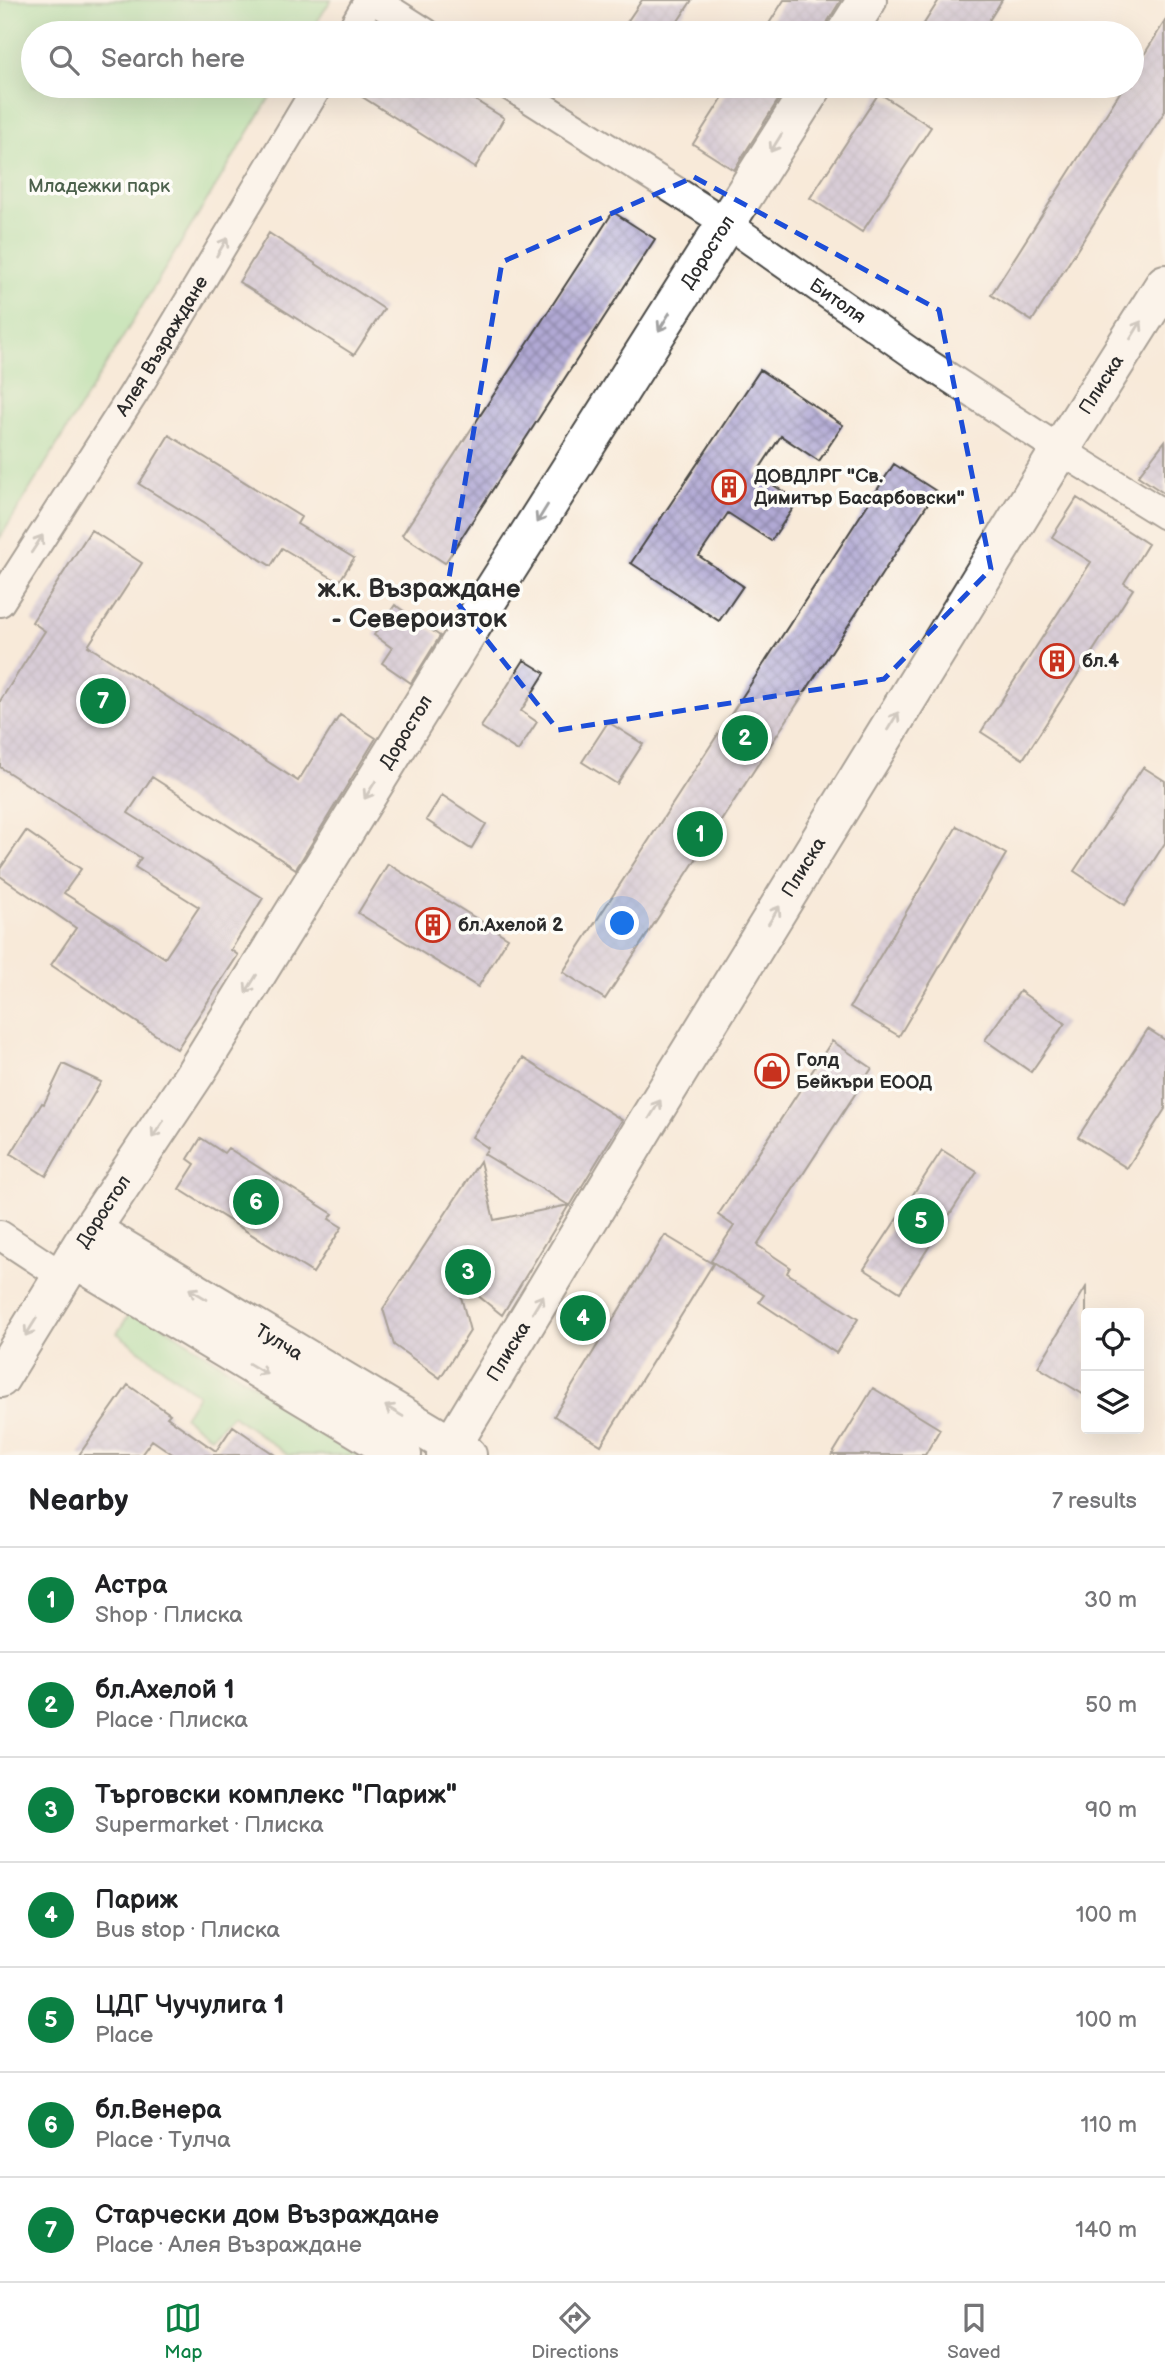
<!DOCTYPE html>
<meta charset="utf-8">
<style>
body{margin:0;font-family:"Balsamiq Sans",sans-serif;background:#f2f2f2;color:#202124}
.controls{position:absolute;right:21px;bottom:21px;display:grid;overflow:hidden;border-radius:7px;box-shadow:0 7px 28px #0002}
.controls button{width:63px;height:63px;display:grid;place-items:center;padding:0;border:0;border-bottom:2px solid #e0e0e0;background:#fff;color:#202124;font:35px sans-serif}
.you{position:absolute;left:623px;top:924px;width:24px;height:24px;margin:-18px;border:5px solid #fff;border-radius:50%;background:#1a73e8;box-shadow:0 0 0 10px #1a73e833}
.badge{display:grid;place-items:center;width:46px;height:46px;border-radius:50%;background:#0b8043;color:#fff;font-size:23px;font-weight:700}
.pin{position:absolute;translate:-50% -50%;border:4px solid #fff;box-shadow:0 2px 7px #0006}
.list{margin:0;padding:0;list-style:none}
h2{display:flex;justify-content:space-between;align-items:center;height:91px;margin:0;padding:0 28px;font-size:30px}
h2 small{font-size:23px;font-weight:400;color:#757577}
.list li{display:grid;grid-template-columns:46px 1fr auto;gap:21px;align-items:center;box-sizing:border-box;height:105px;padding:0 28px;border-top:2px solid #e0e0e0}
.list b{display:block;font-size:26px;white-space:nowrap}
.list p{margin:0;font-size:23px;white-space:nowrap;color:#757577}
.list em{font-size:23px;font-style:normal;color:#757577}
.icon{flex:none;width:38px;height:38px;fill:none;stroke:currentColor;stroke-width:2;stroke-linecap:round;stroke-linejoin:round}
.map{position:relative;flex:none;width:1165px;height:1455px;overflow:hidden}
.search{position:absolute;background:#fff;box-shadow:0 7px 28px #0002;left:21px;right:21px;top:21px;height:77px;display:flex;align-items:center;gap:18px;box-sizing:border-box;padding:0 24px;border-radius:38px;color:#757577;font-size:26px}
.sheet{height:826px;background:#fff}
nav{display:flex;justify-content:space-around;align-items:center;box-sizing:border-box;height:98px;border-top:2px solid #e0e0e0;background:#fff;font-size:19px;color:#757577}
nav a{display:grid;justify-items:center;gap:4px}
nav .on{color:#0b8043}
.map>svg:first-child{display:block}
.green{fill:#98df99;stroke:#628562;stroke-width:2}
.building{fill:url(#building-cross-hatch)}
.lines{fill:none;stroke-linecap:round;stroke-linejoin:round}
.street-casing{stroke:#4a4845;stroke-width:32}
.secondary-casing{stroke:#4a4845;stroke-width:42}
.primary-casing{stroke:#4a4845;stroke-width:42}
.street{stroke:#fff;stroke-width:28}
.secondary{stroke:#fff;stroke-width:38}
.primary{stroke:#fff;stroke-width:38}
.oneway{stroke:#a0a0a0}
.marked{fill:none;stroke:#1d4ed8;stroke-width:5;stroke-dasharray:14 9;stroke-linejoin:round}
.labels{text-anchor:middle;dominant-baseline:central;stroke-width:7;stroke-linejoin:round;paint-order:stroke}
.park-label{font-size:19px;fill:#4c614c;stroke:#fdfcf7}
.street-label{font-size:19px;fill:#2b2b2b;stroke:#fdfcf7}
.poi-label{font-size:19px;font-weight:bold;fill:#2b2b2b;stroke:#fdfcf7;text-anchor:start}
.district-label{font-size:26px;font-weight:bold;fill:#2b2b2b;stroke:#fdfcf7}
</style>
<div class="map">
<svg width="1165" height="1455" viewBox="0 0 1165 1455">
<defs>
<pattern id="building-cross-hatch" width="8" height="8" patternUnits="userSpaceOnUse" patternTransform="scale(1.75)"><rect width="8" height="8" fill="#b1a9d4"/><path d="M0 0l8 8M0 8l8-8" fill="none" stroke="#908aac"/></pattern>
</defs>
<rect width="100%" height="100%" fill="#fdfcf7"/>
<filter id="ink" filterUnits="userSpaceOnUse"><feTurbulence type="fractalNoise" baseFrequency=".0143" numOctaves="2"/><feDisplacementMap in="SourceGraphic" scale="14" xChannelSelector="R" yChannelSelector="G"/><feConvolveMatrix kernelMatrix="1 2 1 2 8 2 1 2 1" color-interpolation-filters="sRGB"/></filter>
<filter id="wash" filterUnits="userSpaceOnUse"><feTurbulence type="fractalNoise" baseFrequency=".00686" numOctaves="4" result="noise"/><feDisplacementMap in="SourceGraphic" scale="28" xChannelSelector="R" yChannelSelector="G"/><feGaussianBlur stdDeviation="1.57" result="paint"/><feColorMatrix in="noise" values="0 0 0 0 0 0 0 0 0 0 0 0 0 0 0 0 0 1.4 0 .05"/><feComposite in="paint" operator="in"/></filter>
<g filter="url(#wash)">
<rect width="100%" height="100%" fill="#f8ead9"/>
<!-- green -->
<path class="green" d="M 0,0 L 331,0 L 310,33 L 33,33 L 33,86 L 277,86 L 0,538 Z
M 134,1307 L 362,1455 L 288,1455 L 232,1415 L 211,1437 L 184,1417 L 198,1395 L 117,1333 Z"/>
<g id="blocks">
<!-- building -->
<path class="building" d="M 642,0 L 692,0 L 670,33 L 638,33 L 625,25 Z
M 784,0 L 841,0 L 828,21 L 824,33 L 763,33 Z
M 939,0 L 1002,0 L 981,33 L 918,33 Z
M 1165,21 L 1165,111 L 1032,321 L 991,295 L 1124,86 L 1132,86 L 1132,74 Z
M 345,86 L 452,86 L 504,118 L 475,168 Z
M 730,86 L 787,86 L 734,170 L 693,144 Z
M 879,93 L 931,127 L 862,232 L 810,198 Z
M 613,212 L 655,239 L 445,563 L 402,535 Z
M 269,233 L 384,309 L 354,355 L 239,282 Z
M 760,370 L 843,425 L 819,461 L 781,436 L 756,474 L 798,501 L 771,541 L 728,513 L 699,556 L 743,586 L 719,621 L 631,563 Z
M 169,435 L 301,517 L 297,524 L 354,558 L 339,582 L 282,548 L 271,566 L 139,484 Z
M 1165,441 L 1165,494 L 1138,476 Z
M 894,464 L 936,491 L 605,999 L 563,972 Z
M 1077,498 L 1148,544 L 1124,583 L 1133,589 L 1023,759 L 981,732 L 1091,562 L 1052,537 Z
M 91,530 L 142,563 L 88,646 L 298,781 L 340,715 L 376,738 L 296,869 L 152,777 L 128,813 L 263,898 L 231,950 L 238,955 L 177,1049 L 51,965 L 76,928 L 0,876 L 0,869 L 26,831 L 81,869 L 64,893 L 165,958 L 199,907 L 135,867 L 141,858 L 0,767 L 0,701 L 45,631 L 32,622 Z
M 395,605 L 440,636 L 411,683 L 382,663 L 392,648 L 374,635 Z
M 524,660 L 545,673 L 521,711 L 537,722 L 518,751 L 481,727 Z
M 608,722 L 643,744 L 617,784 L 582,762 Z
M 1143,767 L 1165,781 L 1165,843 L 1125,905 L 1074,871 Z
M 442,795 L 486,824 L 471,849 L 426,820 Z
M 957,826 L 1006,854 L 899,1036 L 850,1007 Z
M 388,864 L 508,938 L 478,987 L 358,913 Z
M 1020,991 L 1065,1023 L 1031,1072 L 985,1040 Z
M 1148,1029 L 1165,1040 L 1165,1109 L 1127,1168 L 1078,1137 Z
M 832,1041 L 872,1068 L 757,1245 L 790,1267 L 787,1273 L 858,1319 L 836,1353 L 759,1302 L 764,1295 L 711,1261 L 734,1226 L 718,1215 Z
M 523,1058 L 622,1120 L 570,1206 L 484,1154 L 488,1148 L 472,1137 Z
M 63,1064 L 101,1082 L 46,1176 L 11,1154 L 42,1103 L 44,1104 Z
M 201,1138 L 224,1153 L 228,1148 L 333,1214 L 329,1219 L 342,1227 L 313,1273 L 179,1189 L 195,1164 L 188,1159 Z
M 942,1150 L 977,1172 L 900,1292 L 864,1269 Z
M 480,1161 L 494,1220 L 569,1205 L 502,1315 L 456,1278 L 470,1331 L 440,1378 L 394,1345 L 383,1309 Z
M 665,1235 L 713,1264 L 601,1445 L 554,1416 Z
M 1086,1287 L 1086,1396 L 1038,1367 Z
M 128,1385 L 170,1414 L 167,1417 L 216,1451 L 233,1426 L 275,1455 L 174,1455 L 152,1440 L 141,1455 L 79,1455 Z
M 873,1388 L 940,1429 L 925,1455 L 832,1455 Z"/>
</g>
</g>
<g filter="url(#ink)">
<use href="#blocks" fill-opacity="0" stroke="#4a4845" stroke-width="2"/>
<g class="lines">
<!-- street casing -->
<g class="street-casing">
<g id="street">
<path d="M 374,0 L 426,33"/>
<path d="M 350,33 L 369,0"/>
<path id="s1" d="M 510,86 L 726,223 L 916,356 L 1060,450 L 1165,515"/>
<path id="s2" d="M 0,602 L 134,393 L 318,86"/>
<path d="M 0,1235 L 62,1276"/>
</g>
</g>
<!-- secondary casing -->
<g class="secondary-casing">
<g id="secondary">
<path id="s3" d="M 91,1230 L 467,1455"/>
<path d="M 74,1258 L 402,1455"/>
</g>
</g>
<!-- primary casing -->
<g class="primary-casing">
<g id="primary">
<path d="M 846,33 L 867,0"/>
<path id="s4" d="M 0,1378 L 91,1230 L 196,1072 L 485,604 L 813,86"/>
<path id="s5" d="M 446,1455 L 646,1124 L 1060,450 L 1165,284"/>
</g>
</g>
<!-- street -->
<use href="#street" class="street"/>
<!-- secondary -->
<use href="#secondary" class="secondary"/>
<!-- primary -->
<use href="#primary" class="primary"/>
</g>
<!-- one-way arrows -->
<defs><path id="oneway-shaft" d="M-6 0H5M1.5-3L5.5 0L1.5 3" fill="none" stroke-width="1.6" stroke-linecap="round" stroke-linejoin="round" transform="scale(1.75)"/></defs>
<g class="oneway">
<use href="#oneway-shaft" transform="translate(776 143) rotate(122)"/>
<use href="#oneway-shaft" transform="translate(222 247) rotate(-59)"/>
<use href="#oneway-shaft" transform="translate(664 322) rotate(122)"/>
<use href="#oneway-shaft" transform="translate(1136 330) rotate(-58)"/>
<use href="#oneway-shaft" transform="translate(542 514) rotate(122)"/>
<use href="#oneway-shaft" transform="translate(37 544) rotate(-57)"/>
<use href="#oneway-shaft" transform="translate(893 721) rotate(-58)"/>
<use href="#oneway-shaft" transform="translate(370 790) rotate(122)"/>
<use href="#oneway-shaft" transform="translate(774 915) rotate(-58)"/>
<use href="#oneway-shaft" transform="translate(251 984) rotate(122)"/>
<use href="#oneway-shaft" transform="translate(655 1109) rotate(-58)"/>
<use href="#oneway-shaft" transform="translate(158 1129) rotate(124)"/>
<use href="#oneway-shaft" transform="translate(198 1294) rotate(-149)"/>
<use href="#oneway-shaft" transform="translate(538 1304) rotate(-59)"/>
<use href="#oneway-shaft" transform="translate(31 1327) rotate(122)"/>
<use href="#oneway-shaft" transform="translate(258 1369) rotate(31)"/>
<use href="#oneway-shaft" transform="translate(394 1411) rotate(-149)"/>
</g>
</g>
<!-- marked area -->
<path d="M0 0H1165V1455H0ZM 694,177 L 939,310 L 991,569 L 884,679 L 558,730 L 447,590 L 502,262 Z" fill="#f8ead9" fill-opacity=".55" fill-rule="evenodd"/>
<path class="marked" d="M 694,177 L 939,310 L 991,569 L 884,679 L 558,730 L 447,590 L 502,262 Z"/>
<!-- icons -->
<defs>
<g id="building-ring" transform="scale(1.75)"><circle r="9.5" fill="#fdfcf7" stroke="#c8321e" stroke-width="1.5"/><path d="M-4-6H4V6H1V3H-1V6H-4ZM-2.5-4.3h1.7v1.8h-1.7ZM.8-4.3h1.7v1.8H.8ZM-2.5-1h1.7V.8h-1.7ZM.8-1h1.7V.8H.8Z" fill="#c8321e"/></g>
<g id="shop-ring" transform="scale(1.75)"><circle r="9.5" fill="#fdfcf7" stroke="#c8321e" stroke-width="1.5"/><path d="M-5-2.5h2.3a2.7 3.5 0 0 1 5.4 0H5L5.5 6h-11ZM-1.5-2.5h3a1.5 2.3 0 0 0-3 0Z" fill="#c8321e"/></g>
</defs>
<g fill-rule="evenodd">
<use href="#building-ring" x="729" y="487"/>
<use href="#building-ring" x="1057" y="661"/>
<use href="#building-ring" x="433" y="925"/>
<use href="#shop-ring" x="772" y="1071"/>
</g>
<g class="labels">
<!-- park labels -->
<g class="park-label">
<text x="99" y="186">Младежки парк</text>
</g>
<!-- street labels -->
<g class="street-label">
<text stroke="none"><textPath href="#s4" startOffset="1330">Доростол</textPath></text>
<text stroke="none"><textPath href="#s1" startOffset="392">Битоля</textPath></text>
<text stroke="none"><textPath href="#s2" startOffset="303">Алея Възраждане</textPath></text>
<text stroke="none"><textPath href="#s5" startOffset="1255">Плиска</textPath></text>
<text stroke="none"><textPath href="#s4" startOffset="763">Доростол</textPath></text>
<text stroke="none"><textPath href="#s5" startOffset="688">Плиска</textPath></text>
<text stroke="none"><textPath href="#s4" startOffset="196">Доростол</textPath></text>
<text stroke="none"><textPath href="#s3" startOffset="219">Тулча</textPath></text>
<text stroke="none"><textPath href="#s5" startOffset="121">Плиска</textPath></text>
</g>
<!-- poi labels -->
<g class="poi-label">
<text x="754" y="476">ДОВДЛРГ "Св.<tspan x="754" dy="22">Димитър Басарбовски"</tspan></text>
<text x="1082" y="661">бл.4</text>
<text x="458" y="925">бл.Ахелой 2</text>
<text x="796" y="1060">Голд<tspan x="796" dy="22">Бейкъри ЕООД</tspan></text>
</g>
<!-- district labels -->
<g class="district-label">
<text x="419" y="589">ж.к. Възраждане<tspan x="419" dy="30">- Североизток</tspan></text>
</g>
</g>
</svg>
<div class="controls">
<button><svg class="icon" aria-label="locate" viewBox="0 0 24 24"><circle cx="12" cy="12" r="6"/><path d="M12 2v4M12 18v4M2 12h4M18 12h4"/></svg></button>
<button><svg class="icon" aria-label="layers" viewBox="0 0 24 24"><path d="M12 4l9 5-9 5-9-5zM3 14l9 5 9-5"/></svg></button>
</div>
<div class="you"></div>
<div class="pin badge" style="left:700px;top:834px">1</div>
<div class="pin badge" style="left:745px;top:738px">2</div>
<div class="pin badge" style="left:468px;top:1272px">3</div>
<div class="pin badge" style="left:583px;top:1318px">4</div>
<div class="pin badge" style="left:921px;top:1221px">5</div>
<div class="pin badge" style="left:256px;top:1202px">6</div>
<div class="pin badge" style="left:103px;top:701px">7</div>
<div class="search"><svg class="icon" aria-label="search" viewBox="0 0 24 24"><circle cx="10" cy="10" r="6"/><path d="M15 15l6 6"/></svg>Search here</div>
</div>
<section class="sheet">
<h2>Nearby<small>7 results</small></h2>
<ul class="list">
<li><span class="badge">1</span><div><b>Астра</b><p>Shop · Плиска</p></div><em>30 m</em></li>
<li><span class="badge">2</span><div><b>бл.Ахелой 1</b><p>Place · Плиска</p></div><em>50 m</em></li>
<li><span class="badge">3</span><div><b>Търговски комплекс &quot;Париж&quot;</b><p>Supermarket · Плиска</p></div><em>90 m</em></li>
<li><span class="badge">4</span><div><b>Париж</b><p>Bus stop · Плиска</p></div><em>100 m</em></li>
<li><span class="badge">5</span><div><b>ЦДГ Чучулига 1</b><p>Place</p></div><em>100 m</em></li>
<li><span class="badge">6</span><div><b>бл.Венера</b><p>Place · Тулча</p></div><em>110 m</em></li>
<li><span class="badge">7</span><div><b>Старчески дом Възраждане</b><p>Place · Алея Възраждане</p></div><em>140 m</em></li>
</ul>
</section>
<nav>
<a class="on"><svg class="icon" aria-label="map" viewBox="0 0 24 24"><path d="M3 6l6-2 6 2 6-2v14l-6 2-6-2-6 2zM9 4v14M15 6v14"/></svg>Map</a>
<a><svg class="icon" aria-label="directions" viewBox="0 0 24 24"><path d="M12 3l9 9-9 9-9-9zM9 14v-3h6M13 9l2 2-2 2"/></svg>Directions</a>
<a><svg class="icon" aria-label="saved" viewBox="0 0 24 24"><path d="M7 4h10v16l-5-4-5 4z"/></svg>Saved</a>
</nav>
